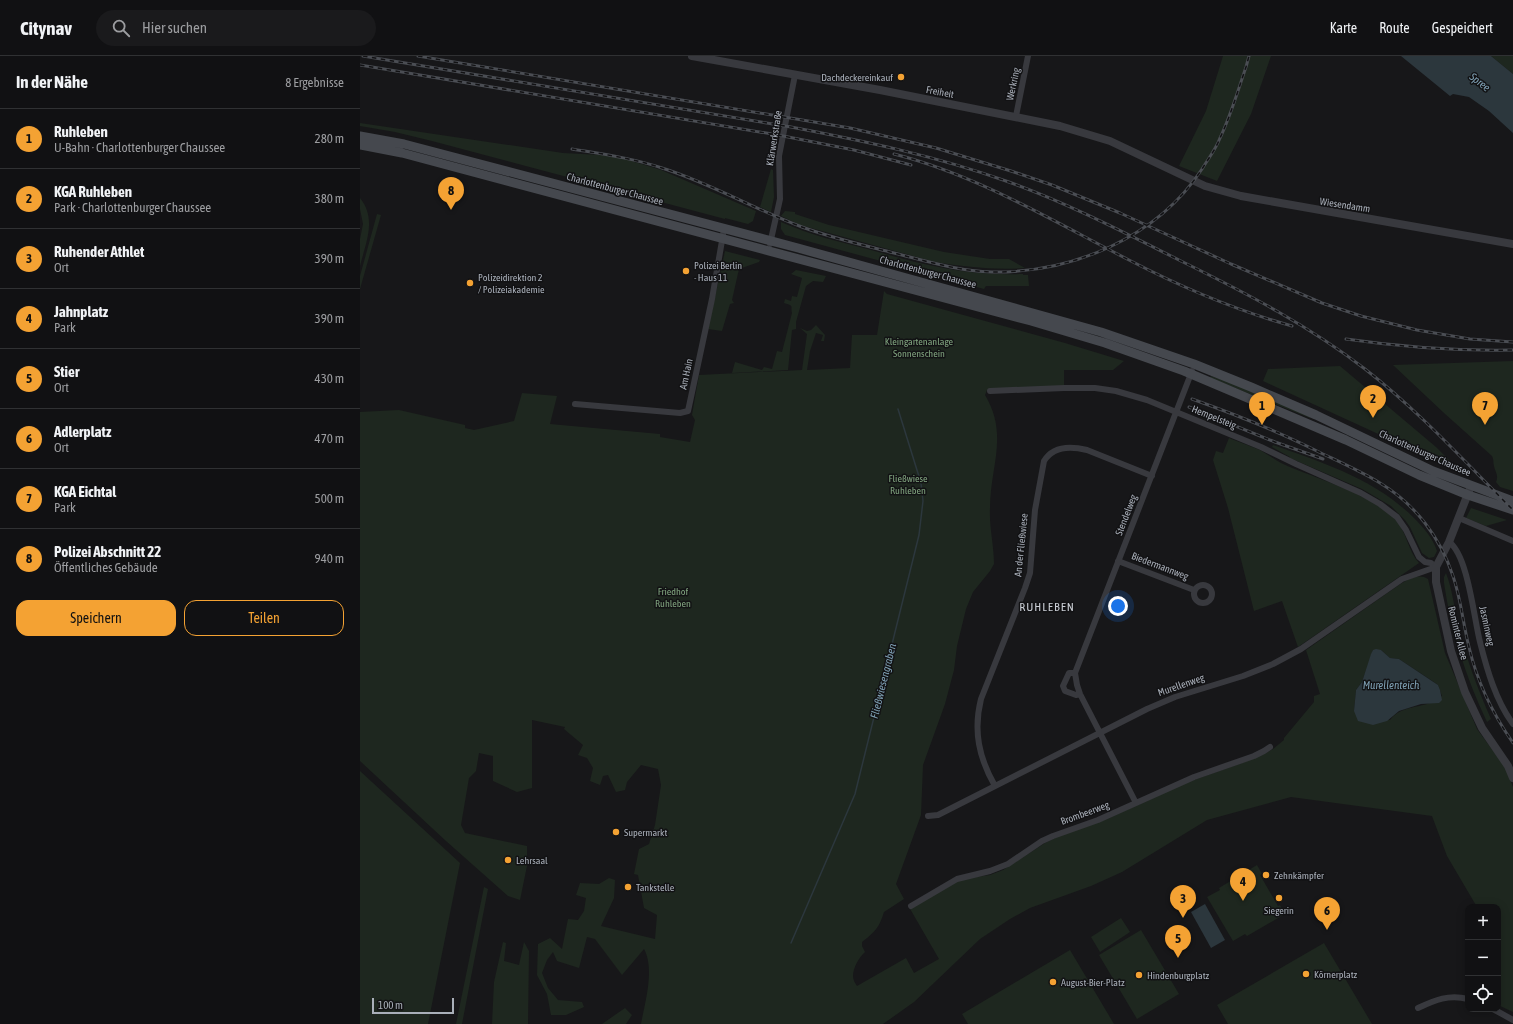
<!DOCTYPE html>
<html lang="de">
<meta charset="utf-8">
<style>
body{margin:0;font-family:"Asap Condensed",sans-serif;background:#1a1a1c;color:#f1f3f6}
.controls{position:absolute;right:12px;bottom:12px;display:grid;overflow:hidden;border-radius:8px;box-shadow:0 2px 10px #0003}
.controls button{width:36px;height:36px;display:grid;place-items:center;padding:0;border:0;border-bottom:1px solid #303133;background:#111113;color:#f1f3f6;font:20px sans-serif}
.scale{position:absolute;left:12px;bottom:10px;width:82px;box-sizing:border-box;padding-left:4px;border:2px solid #a9afb9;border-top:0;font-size:11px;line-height:14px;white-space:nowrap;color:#a9afb9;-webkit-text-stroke:3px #121214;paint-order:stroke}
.you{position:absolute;left:758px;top:550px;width:14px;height:14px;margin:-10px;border:3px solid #fff;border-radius:50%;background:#1a73e8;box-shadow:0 0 0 6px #1a73e833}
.badge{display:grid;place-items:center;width:26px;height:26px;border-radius:50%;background:#f4a233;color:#111;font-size:13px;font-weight:700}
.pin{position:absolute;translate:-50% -33px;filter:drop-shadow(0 1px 2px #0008)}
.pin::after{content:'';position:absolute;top:21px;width:14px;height:12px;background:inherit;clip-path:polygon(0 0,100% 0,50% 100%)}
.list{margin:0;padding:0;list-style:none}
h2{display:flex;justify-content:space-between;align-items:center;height:52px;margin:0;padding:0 16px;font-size:17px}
h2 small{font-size:13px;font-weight:400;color:#9c9da0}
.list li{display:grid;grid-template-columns:26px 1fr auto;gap:12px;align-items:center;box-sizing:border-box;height:60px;padding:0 16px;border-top:1px solid #303133}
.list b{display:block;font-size:15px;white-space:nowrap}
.list p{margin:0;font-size:13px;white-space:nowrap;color:#9c9da0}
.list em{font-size:13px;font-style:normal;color:#9c9da0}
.actions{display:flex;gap:8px;padding:12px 16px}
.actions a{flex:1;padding:9px 0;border:1px solid #f4a233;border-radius:12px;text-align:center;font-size:14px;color:#f4a233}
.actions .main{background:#f4a233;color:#111}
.icon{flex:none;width:22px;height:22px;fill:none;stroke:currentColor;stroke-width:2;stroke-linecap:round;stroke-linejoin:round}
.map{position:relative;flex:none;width:1153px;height:968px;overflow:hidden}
header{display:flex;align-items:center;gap:24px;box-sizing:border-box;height:56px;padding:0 20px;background:#111113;border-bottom:1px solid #303133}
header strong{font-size:19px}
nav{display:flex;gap:22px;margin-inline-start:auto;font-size:14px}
.search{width:280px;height:36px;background:#1a1a1c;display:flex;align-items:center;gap:10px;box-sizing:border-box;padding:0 14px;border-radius:22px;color:#9c9da0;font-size:15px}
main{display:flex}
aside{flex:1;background:#111113}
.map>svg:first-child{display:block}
.green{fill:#1e271f;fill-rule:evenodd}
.water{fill:#2c373d}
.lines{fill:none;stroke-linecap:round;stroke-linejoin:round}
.stream{stroke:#2c373d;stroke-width:1.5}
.minor{stroke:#38393e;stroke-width:6}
.tertiary{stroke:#38393e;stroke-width:8}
.secondary{stroke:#45484e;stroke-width:9}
.rail-casing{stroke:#4a4d53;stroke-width:3}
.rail{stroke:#121214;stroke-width:1.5;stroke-dasharray:4.5;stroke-linecap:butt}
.poi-dot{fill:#f4a233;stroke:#121214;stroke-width:1.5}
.labels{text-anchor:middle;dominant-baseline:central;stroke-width:3;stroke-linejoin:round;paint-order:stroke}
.poi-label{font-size:10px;fill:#a9afb9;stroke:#121214;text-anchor:start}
.street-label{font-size:10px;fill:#a9afb9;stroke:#121214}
.park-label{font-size:10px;fill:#80a47f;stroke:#121214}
.water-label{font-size:11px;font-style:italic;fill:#7fa0b4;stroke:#121214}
.quarter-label{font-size:12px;letter-spacing:1px;fill:#caced5;stroke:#121214}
</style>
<header>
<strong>Citynav</strong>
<div class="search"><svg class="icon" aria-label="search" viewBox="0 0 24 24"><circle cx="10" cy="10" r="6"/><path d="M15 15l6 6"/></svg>Hier suchen</div>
<nav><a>Karte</a><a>Route</a><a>Gespeichert</a></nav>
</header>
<main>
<aside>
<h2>In der Nähe<small>8 Ergebnisse</small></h2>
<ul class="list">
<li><span class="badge">1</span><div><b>Ruhleben</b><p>U-Bahn · Charlottenburger Chaussee</p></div><em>280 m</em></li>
<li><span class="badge">2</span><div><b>KGA Ruhleben</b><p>Park · Charlottenburger Chaussee</p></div><em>380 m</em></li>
<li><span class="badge">3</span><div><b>Ruhender Athlet</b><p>Ort</p></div><em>390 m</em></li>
<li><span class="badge">4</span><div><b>Jahnplatz</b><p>Park</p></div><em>390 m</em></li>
<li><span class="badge">5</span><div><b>Stier</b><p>Ort</p></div><em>430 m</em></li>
<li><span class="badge">6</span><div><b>Adlerplatz</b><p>Ort</p></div><em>470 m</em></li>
<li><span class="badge">7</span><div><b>KGA Eichtal</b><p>Park</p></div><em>500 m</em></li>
<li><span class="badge">8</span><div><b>Polizei Abschnitt 22</b><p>Öffentliches Gebäude</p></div><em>940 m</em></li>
</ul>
<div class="actions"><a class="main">Speichern</a><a>Teilen</a></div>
</aside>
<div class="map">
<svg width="1153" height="968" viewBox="0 0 1153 968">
<rect width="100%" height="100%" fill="#171719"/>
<!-- green -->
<path class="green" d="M 863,0 L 911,0 L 891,58 L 857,125 L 819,110 L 846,55 Z
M 1131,0 L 1153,0 L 1153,18 Z
M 0,67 L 203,97 L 241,99 L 265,103 L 301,114 L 396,155 L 393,165 L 388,168 L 365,162 L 365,163 L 72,85 L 35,76 L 0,70 Z
M 411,113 L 413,114 L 414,141 L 411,156 L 400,151 Z
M 0,142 C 17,163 6,186 0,210 L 0,183 L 3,168 L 0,153 Z
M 425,155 L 435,156 L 435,158 L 469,169 L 584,196 L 630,203 L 649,203 L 665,212 C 635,214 605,211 575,206 L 440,169 L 421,160 Z
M 17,158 L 21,159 L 0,233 L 0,220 Z
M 421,166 C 450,179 480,186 511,194 C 564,209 606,220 663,218 L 663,219 L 668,219 L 669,230 L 626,230 L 624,233 L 425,179 L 421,173 Z
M 365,195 L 400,204 L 399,206 L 379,213 L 372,244 L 374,247 L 370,248 L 362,275 L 348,273 Z
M 436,214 L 466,220 L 463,226 L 453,225 L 446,230 L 436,266 L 436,273 L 432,274 L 428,314 L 372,317 L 375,306 L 402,314 L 404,311 L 412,313 L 417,295 L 422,296 L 432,257 C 430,250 435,250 424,247 L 425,243 L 431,245 L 432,240 L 437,241 L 442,222 L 431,218 Z
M 524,235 L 527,238 L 705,287 L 764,305 L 753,314 L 704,314 L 704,332 L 627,334 L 625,339 C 649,379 630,411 630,452 C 629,471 634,489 634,508 L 630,515 L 613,536 L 606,553 L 597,590 L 594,614 L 585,648 L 563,709 L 561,759 L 536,828 L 544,843 L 524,856 C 519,872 515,876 502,886 L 502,890 L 505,896 C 499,901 493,912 493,920 C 493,924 495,927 497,930 L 546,902 L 554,917 L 579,903 L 549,851 L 592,827 L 609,822 L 630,819 L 643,814 L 685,787 L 699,780 L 747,763 L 828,726 L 882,707 L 906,697 L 913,693 L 924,684 L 924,682 L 954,646 L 954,640 L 960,638 L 946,594 L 1036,531 C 1045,525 1058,516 1068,523 L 1085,597 L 1117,673 L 1145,711 L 1153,731 L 1153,956 L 1138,949 L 1138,851 L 1117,851 L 1087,800 L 1072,760 L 931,741 L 847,764 L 762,816 L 731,830 L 670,852 L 650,863 L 620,883 L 554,946 L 523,968 L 281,968 C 285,946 295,913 284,893 L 262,919 L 235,883 L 227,881 L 219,912 L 197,905 L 193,896 L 187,904 L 182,917 L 188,932 L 198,944 L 222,946 L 224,951 L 206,959 L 191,959 L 187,938 L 177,919 L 178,888 L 190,882 L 202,893 L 208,863 L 218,864 L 224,855 L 226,842 L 216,839 L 220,827 L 239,828 L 249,822 L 255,824 L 254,842 L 241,870 L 295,883 L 297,859 L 284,852 L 278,819 L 274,818 L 279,793 L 289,788 L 295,769 L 301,729 L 298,713 L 281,709 L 267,726 L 265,734 L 256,736 L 248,719 L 243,720 L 240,729 L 230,725 L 233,712 L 227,702 L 218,699 L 223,689 L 204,673 L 205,671 L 172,664 L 172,732 L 157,736 L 133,725 L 133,700 L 119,697 L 116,715 L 109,722 L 101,769 L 105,777 L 167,790 L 167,810 L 160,844 L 148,840 L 86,785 L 0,705 L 0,356 L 39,354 L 105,369 L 105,372 L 114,374 L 154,365 L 162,337 L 197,340 L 190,368 L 300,378 L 300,381 L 330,386 L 335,364 L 332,359 L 339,319 L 442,314 L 447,278 L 440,272 L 447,275 L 451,274 L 456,269 L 465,279 L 464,285 L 461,285 L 463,279 L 456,277 L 450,295 L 447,314 L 490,312 L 492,279 L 517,279 ZM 1013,594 L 1021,594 L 1030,602 L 1039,603 L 1071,624 L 1078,629 L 1082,640 C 1077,643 1072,646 1067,648 C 1053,652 1039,652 1030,664 L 994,655 L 996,634 L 1002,626 Z
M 1153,305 L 1153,435 L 1140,431 L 1136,426 C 1139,419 1135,416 1134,410 C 1133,406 1134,404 1132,400 L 1084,357 L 1033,309 Z
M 980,310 L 1076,391 L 1101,416 L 903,325 L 908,313 Z
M 851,320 L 879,329 L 951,360 L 950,362 L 850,322 Z
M 869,382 C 879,386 890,390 900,394 C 907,398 914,403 921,407 C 953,422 1013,438 1036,464 C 1047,477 1048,495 1059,507 L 938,591 L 922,545 L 894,555 L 868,452 L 853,404 L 856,395 L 863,397 Z
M 913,389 C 964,407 1015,423 1054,462 C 1063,471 1073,482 1077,495 L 1074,501 L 1069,502 L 1062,497 L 1050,471 L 1045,464 L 1031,450 L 1002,433 L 930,402 L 930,401 L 912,391 Z
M 1111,452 L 1147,464 L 1126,470 L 1106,462 Z
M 1086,517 C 1093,535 1094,553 1099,571 C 1106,603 1118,633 1131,663 L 1127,666 C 1106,622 1091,575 1084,527 L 1084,521 Z
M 0,715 L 100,807 L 68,968 L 0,968 Z
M 897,809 L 902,818 L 900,819 L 918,850 L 920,849 L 925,858 L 887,880 L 885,878 L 873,885 L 847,841 L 860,834 L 859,832 Z
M 124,831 L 128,833 L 102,968 L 96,968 Z
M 761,862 L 770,876 L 740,896 L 731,881 Z
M 781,874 L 819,938 L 777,963 L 739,899 Z
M 143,886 L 146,887 L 144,905 L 159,909 L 164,886 L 169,895 L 168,968 L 132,968 L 134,926 Z
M 964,887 L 1012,968 L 868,968 L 857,949 Z
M 710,894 L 754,968 L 608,968 L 602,958 Z
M 265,952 L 272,959 L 266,968 L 242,968 Z"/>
<!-- water -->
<path class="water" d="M 1041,0 L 1131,0 L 1153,18 L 1153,77 L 1129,55 L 1109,41 L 1093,38 L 1090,40 Z
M 1016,593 L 1021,594 L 1030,602 L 1039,603 L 1078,629 L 1080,634 L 1082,644 L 1079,647 L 1061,648 L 1039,655 L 1027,665 L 1013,669 L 998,665 L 994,655 L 996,634 L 1002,626 L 1011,598 L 1013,594 Z
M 845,848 L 865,884 L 851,892 L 831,856 Z"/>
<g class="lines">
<!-- stream -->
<path class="stream" d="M 431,887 L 495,738 L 559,479 L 563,445 L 561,427 L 538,353"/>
<!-- minor -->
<path class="minor" d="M 656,60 L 668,0
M 410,188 L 420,143 L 419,100 L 435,19
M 215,348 L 320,357 L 328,355 L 352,243 L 364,173
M 1099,462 L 1153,485
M 1089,486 C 1108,499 1114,563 1120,586 C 1127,614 1136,645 1153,668
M 758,505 L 834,534
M834 538a9 9 0 1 1 18 0a9 9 0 1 1-18 0Z
M 715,617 L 709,617 L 703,630 L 705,635 L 716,639 L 720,638
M 635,730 C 619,702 613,675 621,643 L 665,532 L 670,517 L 675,454 L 684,405 C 693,390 711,390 727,394 L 792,420
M 776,747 L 720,638 L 717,629 L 715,617 L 832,315
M 568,760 L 578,759 L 787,653 L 815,641 L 883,620 L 913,608 L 941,593 L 1042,523 L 1076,511 L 1071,507 L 1065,506 L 1059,501 L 1046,474 L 1037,461 L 1020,448 L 1001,437 L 936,408 L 901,391 L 787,344 L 756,335 L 735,332 L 704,332 L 630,335
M 551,850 L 597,823 L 630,815 L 648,808 L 682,785 L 693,780 L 738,764 L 834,721 L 894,700 L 904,695 L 910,691
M 1058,952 C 1075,944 1089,938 1108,943
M 1133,953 L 1153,964"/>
<!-- tertiary -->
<path class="tertiary" d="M 332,0 L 520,34 L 700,70 L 750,85 L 845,130 L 881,140 L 1153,188
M 1111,430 L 1089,486 L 1076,511 L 1076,526 L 1091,595 L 1105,636 L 1122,672 L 1148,710 L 1153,722"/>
<!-- secondary -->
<path class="secondary" d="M 0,80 L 44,88 L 438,192 L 741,276 L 834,308 L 891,331 L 956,359 L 1073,415 L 1153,445
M 0,89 L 42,97 L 671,265 L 745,287 L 824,315 L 986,384 L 1059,419 L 1108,439 L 1153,454"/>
<!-- rail casing -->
<g class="rail-casing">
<path id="rail" d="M 3,0 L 431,71 C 504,85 576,100 646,125 C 708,147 767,178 825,207 C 888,238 949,270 1005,313 C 1059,355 1105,406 1153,454
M 58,0 L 490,72 L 576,92 L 651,115 L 692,129 L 760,157 L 871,208 L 962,247 L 1001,260 L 1057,274 L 1110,283 L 1153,286
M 0,9 L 418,79 L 494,94 L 551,109
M 212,93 C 242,98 272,102 302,112 C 350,127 394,153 442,171 C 472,182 503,189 534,197 C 566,205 598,215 632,216 C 712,217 797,182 842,113 C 848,103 856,93 860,82 C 871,59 878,34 886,11 L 889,0
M 534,98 C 617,119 693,165 769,204 C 821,231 875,254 932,270
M 986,283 C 1041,291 1097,295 1153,294
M 832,343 C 877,359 920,376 963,398 C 982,407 1002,416 1020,427 C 1055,448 1080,481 1093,520 C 1101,543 1103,568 1109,591 C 1117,626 1133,658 1153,687
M 829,351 L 915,386 L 963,403"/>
</g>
<!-- rail -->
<use href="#rail" class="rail"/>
</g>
<!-- markers -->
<g class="poi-dot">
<circle cx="541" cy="21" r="4"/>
<circle cx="326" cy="215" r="4"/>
<circle cx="110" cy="227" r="4"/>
<circle cx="256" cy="776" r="4"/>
<circle cx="148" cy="804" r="4"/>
<circle cx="906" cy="819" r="4"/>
<circle cx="268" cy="831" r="4"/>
<circle cx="919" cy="842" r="4"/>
<circle cx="946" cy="918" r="4"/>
<circle cx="779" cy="919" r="4"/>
<circle cx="693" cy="926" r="4"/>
</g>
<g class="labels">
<!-- poi labels -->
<g class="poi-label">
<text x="533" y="21" text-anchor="end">Dachdeckereinkauf</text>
<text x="334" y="209">Polizei Berlin<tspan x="334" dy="12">- Haus 11</tspan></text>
<text x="118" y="221">Polizeidirektion 2<tspan x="118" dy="12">/ Polizeiakademie</tspan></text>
<text x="264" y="776">Supermarkt</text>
<text x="156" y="804">Lehrsaal</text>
<text x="914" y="819">Zehnkämpfer</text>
<text x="276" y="831">Tankstelle</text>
<text x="919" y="854" text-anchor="middle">Siegerin</text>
<text x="954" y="918">Körnerplatz</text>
<text x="787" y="919">Hindenburgplatz</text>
<text x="701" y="926">August-Bier-Platz</text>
</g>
<!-- street labels -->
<g class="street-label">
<text transform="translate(653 28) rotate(-78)">Werkring</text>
<text transform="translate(580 36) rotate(11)">Freiheit</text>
<text transform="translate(414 82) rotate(-81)">Klärwerkstraße</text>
<text transform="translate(255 133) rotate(15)">Charlottenburger Chaussee</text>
<text transform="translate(985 149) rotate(9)">Wiesendamm</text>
<text transform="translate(568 216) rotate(15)">Charlottenburger Chaussee</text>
<text transform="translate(326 318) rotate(-78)">Am Hain</text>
<text transform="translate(854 361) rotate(22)">Hempelsteig</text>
<text transform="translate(1065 397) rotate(24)">Charlottenburger Chaussee</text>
<text transform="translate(766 459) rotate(-69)">Stendelweg</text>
<text transform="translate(661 489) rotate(-84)">An der Fließwiese</text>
<text transform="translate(800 510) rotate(21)">Biedermannweg</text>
<text transform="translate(1127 570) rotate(78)">Jasminweg</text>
<text transform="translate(1098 577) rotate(76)">Rominter Allee</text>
<text transform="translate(821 629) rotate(-19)">Murellenweg</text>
<text transform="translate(725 757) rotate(-20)">Brombeerweg</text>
</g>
<!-- park labels -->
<g class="park-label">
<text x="559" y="285">Kleingartenanlage<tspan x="559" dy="12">Sonnenschein</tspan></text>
<text x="548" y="422">Fließwiese<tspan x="548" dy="12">Ruhleben</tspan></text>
<text x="313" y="535">Friedhof<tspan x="313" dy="12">Ruhleben</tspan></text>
</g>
<!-- water labels -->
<g class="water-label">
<text transform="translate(1120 26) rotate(38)">Spree</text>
<text transform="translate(523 625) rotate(-76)">Fließwiesengraben</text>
<text x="1031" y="629">Murellenteich</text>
</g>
<!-- quarter labels -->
<g class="quarter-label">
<text x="687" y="551">RUHLEBEN</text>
</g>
</g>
</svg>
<div class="controls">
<button>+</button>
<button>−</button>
<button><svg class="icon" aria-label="locate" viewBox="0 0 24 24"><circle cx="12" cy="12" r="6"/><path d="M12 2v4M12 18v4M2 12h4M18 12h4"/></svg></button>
</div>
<div class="scale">100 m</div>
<div class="you"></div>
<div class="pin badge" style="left:902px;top:369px">1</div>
<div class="pin badge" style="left:1013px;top:362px">2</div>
<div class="pin badge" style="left:823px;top:862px">3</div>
<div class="pin badge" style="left:883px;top:845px">4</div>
<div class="pin badge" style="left:818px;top:902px">5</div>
<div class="pin badge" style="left:967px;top:874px">6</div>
<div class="pin badge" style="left:1125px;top:369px">7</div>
<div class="pin badge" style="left:91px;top:154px">8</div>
</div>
</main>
